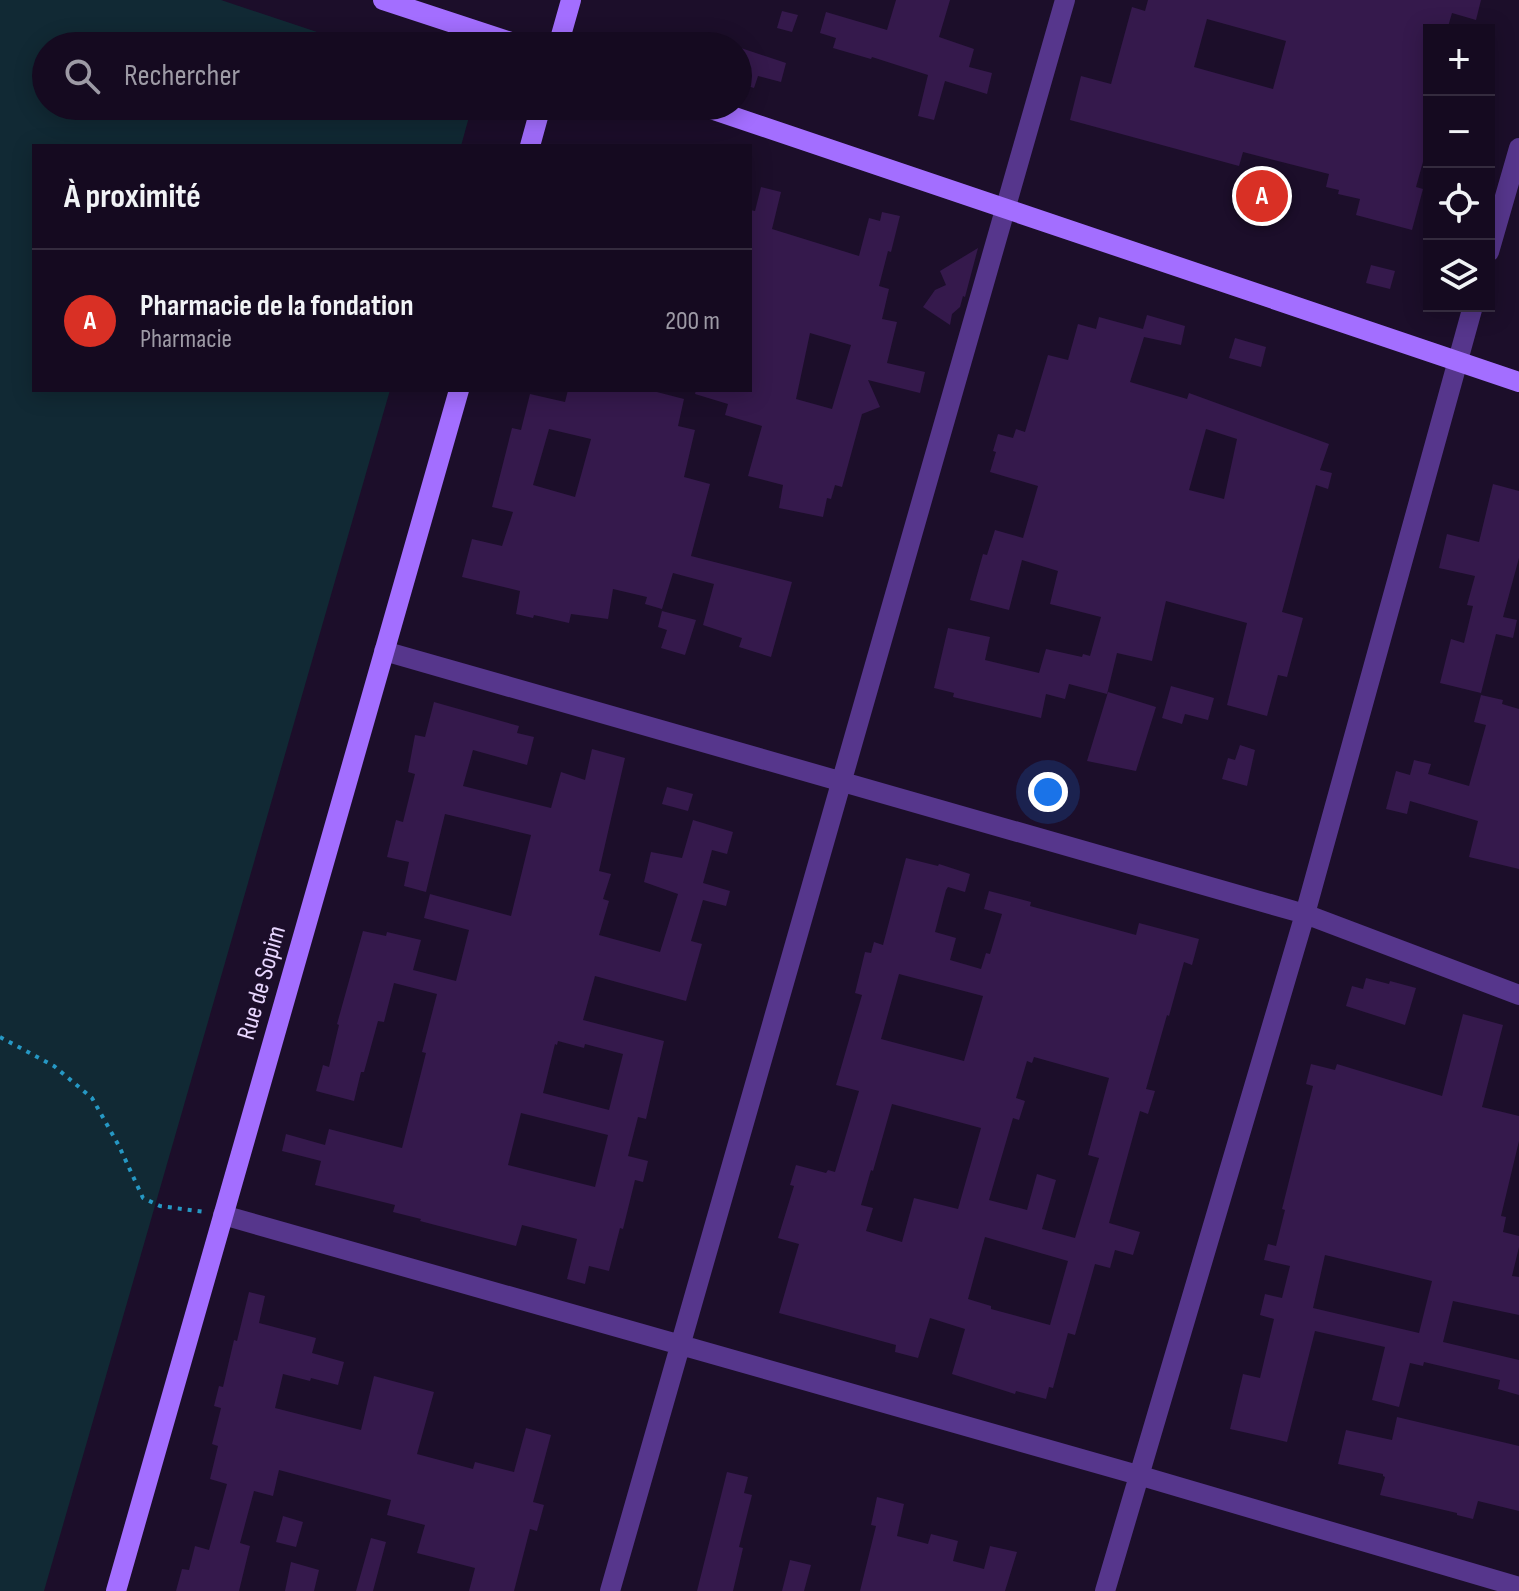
<!DOCTYPE html>
<html lang="fr">
<meta charset="utf-8">
<style>
body{margin:0;font-family:"Sofia Sans Condensed",sans-serif;background:#1e1329;color:#f1f3f6}
.controls{position:absolute;right:24px;top:24px;display:grid;overflow:hidden;border-radius:0px;box-shadow:0 4px 20px #0003}
.controls button{width:72px;height:72px;display:grid;place-items:center;padding:0;border:0;border-bottom:2px solid #342b3e;background:#150a20;color:#f1f3f6;font:40px sans-serif}
.you{position:absolute;left:1048px;top:792px;width:28px;height:28px;margin:-20px;border:6px solid #fff;border-radius:50%;background:#1a73e8;box-shadow:0 0 0 12px #1a73e833}
.badge{display:grid;place-items:center;width:52px;height:52px;border-radius:50%;background:#d93025;color:#fff;font-size:26px;font-weight:700}
.pin{position:absolute;translate:-50% -50%;border:4px solid #fff;box-shadow:0 2px 8px #0006}
.list{margin:0;padding:0;list-style:none}
h2{display:flex;justify-content:space-between;align-items:center;height:104px;margin:0;padding:0 32px;font-size:34px}
h2 small{font-size:26px;font-weight:400;color:#9d9aa5}
.list li{display:grid;grid-template-columns:52px 1fr auto;gap:24px;align-items:center;box-sizing:border-box;height:144px;padding:0 32px;border-top:2px solid #342b3e}
.list b{display:block;font-size:30px;white-space:nowrap}
.list p{margin:0;font-size:26px;white-space:nowrap;color:#9d9aa5}
.list em{font-size:26px;font-style:normal;color:#9d9aa5}
.icon{flex:none;width:44px;height:44px;fill:none;stroke:currentColor;stroke-width:2;stroke-linecap:round;stroke-linejoin:round}
.map{position:relative;flex:none;width:1519px;height:1591px;overflow:hidden}
.search{position:absolute;background:#150a20;box-shadow:0 4px 20px #0003;left:32px;top:32px;width:720px;height:88px;display:flex;align-items:center;gap:20px;box-sizing:border-box;padding:0 28px;border-radius:44px;color:#9d9aa5;font-size:30px}
.panel{position:absolute;background:#150a20;box-shadow:0 4px 20px #0003;left:32px;top:144px;width:720px;height:248px;border-radius:0px}
.map>svg:first-child{display:block}
.green{fill:#112934}
.building{fill:#35194c;fill-rule:evenodd}
.lines{fill:none;stroke-linecap:round;stroke-linejoin:round}
.path{stroke:#2698c4;stroke-width:4;stroke-dasharray:4 6;stroke-linecap:butt}
.street{stroke:#56368c;stroke-width:20}
.secondary{stroke:#a36eff;stroke-width:20}
.labels{text-anchor:middle;dominant-baseline:central;stroke-width:6;stroke-linejoin:round;paint-order:stroke}
.street-label{font-size:26px;fill:#e9d7ff;stroke:#1c0e2a}
</style>
<div class="map">
<svg width="1519" height="1591" viewBox="0 0 1519 1591">
<rect width="100%" height="100%" fill="#1c0e2a"/>
<!-- green -->
<path class="green" d="M 0,0 L 221,0 L 359,46 L 46,46 L 46,106 L 472,106 L 461,146 L 34,146 L 34,390 L 390,390 L 44,1591 L 0,1591 Z"/>
<!-- building -->
<path class="building" d="M 896,0 L 950,0 L 939,37 L 974,49 L 969,67 L 992,73 L 987,94 L 945,81 L 934,120 L 918,116 L 928,75 L 872,57 L 871,59 L 833,48 L 836,38 L 820,33 L 826,12 L 887,30 Z
M 1148,0 L 1481,0 L 1476,20 L 1452,13 L 1447,30 L 1429,30 L 1429,140 L 1416,187 L 1423,189 L 1412,230 L 1356,215 L 1360,199 L 1338,194 L 1339,190 L 1326,187 L 1329,174 L 1243,152 L 1239,166 L 1070,120 L 1081,76 L 1111,84 L 1132,7 L 1145,11 ZM 1207,19 L 1286,41 L 1273,89 L 1194,67 Z
M 782,11 L 798,15 L 792,32 L 777,28 Z
M 738,47 L 786,63 L 781,82 L 758,76 L 754,88 L 738,83 Z
M 761,187 L 781,192 L 772,229 L 859,256 L 869,218 L 880,221 L 882,212 L 900,216 L 891,252 L 888,251 L 879,286 L 889,289 L 882,319 L 897,322 L 887,363 L 925,372 L 920,393 L 868,380 L 880,407 L 862,414 L 842,487 L 835,485 L 831,499 L 827,498 L 823,517 L 779,508 L 783,485 L 748,476 L 762,426 L 725,415 L 728,404 L 695,394 L 696,390 L 750,390 L 750,210 L 755,211 ZM 810,333 L 851,345 L 832,409 L 796,399 Z
M 978,248 L 965,297 L 963,296 L 960,307 L 952,314 L 950,325 L 923,307 L 935,290 L 946,285 L 940,271 Z
M 1371,265 L 1395,271 L 1390,289 L 1366,283 Z
M 1147,315 L 1185,326 L 1181,345 L 1144,337 L 1130,382 L 1187,399 L 1189,393 L 1329,444 L 1320,470 L 1332,473 L 1328,489 L 1316,485 L 1282,612 L 1303,618 L 1287,677 L 1278,675 L 1267,716 L 1227,705 L 1247,623 L 1166,601 L 1152,661 L 1117,653 L 1107,694 L 1069,684 L 1065,699 L 1046,694 L 1041,718 L 953,697 L 954,693 L 934,688 L 948,628 L 990,637 L 985,660 L 1039,673 L 1046,649 L 1082,657 L 1083,654 L 1090,656 L 1101,617 L 1050,604 L 1058,571 L 1022,560 L 1009,610 L 970,600 L 983,554 L 987,555 L 995,530 L 1023,538 L 1038,486 L 990,472 L 996,452 L 993,451 L 998,434 L 1013,438 L 1016,429 L 1025,432 L 1048,355 L 1068,360 L 1078,324 L 1096,329 L 1099,317 L 1143,329 ZM 1206,429 L 1237,439 L 1224,499 L 1189,490 Z
M 1235,338 L 1266,347 L 1261,367 L 1229,358 Z
M 568,390 L 649,390 L 684,399 L 678,426 L 695,430 L 684,477 L 710,484 L 691,556 L 792,582 L 771,657 L 739,647 L 742,638 L 703,625 L 714,584 L 673,573 L 662,609 L 645,604 L 647,597 L 613,589 L 608,619 L 571,614 L 569,623 L 534,615 L 533,618 L 516,614 L 520,591 L 462,577 L 472,539 L 502,546 L 513,512 L 492,507 L 512,428 L 521,430 L 530,394 L 565,402 ZM 549,429 L 591,439 L 575,497 L 533,485 Z
M 1493,484 L 1519,491 L 1519,558 L 1503,617 L 1517,620 L 1513,638 L 1496,634 L 1481,693 L 1440,683 L 1451,639 L 1464,643 L 1473,606 L 1467,605 L 1475,576 L 1439,568 L 1447,534 L 1479,542 Z
M 662,611 L 696,620 L 685,655 L 661,648 L 667,630 L 658,627 Z
M 1171,686 L 1214,698 L 1208,720 L 1185,714 L 1182,724 L 1162,718 Z
M 1108,692 L 1156,707 L 1136,771 L 1087,761 Z
M 1481,695 L 1503,700 L 1502,704 L 1519,709 L 1519,869 L 1469,857 L 1478,821 L 1410,801 L 1407,814 L 1386,809 L 1396,771 L 1410,775 L 1414,760 L 1431,764 L 1428,774 L 1469,786 L 1486,725 L 1474,722 Z
M 434,702 L 519,726 L 517,733 L 534,737 L 527,765 L 473,750 L 463,786 L 551,808 L 561,772 L 585,780 L 592,749 L 625,758 L 599,871 L 611,874 L 603,899 L 609,901 L 599,935 L 660,952 L 678,894 L 644,882 L 651,852 L 682,858 L 693,820 L 733,832 L 727,854 L 712,850 L 703,883 L 730,891 L 726,906 L 703,900 L 691,941 L 702,944 L 686,1001 L 595,976 L 583,1020 L 664,1041 L 646,1119 L 638,1117 L 628,1156 L 648,1161 L 643,1182 L 635,1180 L 623,1229 L 620,1228 L 609,1271 L 589,1266 L 585,1284 L 567,1279 L 577,1239 L 522,1225 L 516,1246 L 420,1221 L 421,1219 L 393,1212 L 395,1205 L 315,1185 L 321,1161 L 282,1151 L 286,1134 L 325,1145 L 329,1129 L 402,1148 L 426,1053 L 422,1052 L 437,994 L 394,983 L 384,1022 L 378,1021 L 364,1072 L 361,1072 L 354,1101 L 316,1091 L 323,1065 L 329,1067 L 339,1025 L 337,1024 L 363,931 L 386,936 L 387,932 L 421,940 L 413,970 L 456,981 L 469,930 L 424,918 L 430,894 L 511,916 L 531,835 L 445,814 L 426,892 L 404,886 L 409,862 L 387,857 L 396,820 L 403,822 L 415,774 L 408,772 L 415,735 L 425,737 ZM 558,1041 L 584,1048 L 585,1044 L 623,1054 L 609,1110 L 543,1093 L 555,1044 L 557,1045 ZM 521,1113 L 608,1135 L 595,1187 L 508,1165 Z
M 1240,745 L 1255,750 L 1247,786 L 1222,779 L 1228,758 L 1235,760 Z
M 667,787 L 693,794 L 688,811 L 662,804 Z
M 906,858 L 938,866 L 939,864 L 970,874 L 965,892 L 948,887 L 946,890 L 935,932 L 956,938 L 950,960 L 981,969 L 986,953 L 990,954 L 1002,914 L 984,909 L 989,891 L 1031,902 L 1030,906 L 1136,935 L 1139,923 L 1199,939 L 1192,965 L 1184,962 L 1169,1016 L 1167,1015 L 1146,1089 L 1155,1091 L 1148,1114 L 1140,1111 L 1109,1223 L 1140,1232 L 1133,1255 L 1115,1250 L 1110,1268 L 1095,1264 L 1075,1335 L 1068,1333 L 1053,1388 L 1049,1387 L 1046,1399 L 1016,1391 L 1015,1394 L 952,1374 L 965,1329 L 930,1318 L 918,1358 L 895,1352 L 896,1345 L 779,1313 L 799,1244 L 778,1238 L 794,1186 L 790,1185 L 796,1165 L 826,1173 L 828,1170 L 835,1172 L 859,1091 L 836,1085 L 862,995 L 855,993 L 865,952 L 871,953 L 874,942 L 883,945 ZM 899,974 L 983,996 L 964,1061 L 881,1039 ZM 1034,1057 L 1109,1078 L 1088,1155 L 1099,1158 L 1075,1238 L 1042,1229 L 1056,1180 L 1037,1174 L 1027,1210 L 989,1200 L 1013,1118 L 1019,1120 L 1025,1101 L 1016,1098 L 1027,1061 L 1032,1063 ZM 892,1104 L 981,1128 L 958,1209 L 914,1198 L 902,1242 L 866,1231 L 873,1208 L 861,1205 L 871,1170 L 873,1171 ZM 985,1237 L 1068,1261 L 1050,1325 L 991,1309 L 991,1306 L 968,1299 Z
M 1366,978 L 1389,984 L 1390,981 L 1416,988 L 1405,1025 L 1346,1006 L 1352,986 L 1363,989 Z
M 1463,1014 L 1503,1025 L 1482,1107 L 1519,1116 L 1519,1141 L 1501,1216 L 1506,1217 L 1503,1232 L 1519,1236 L 1519,1247 L 1512,1276 L 1519,1277 L 1519,1315 L 1453,1301 L 1443,1342 L 1519,1360 L 1519,1395 L 1498,1389 L 1500,1380 L 1424,1362 L 1423,1366 L 1410,1363 L 1399,1407 L 1372,1400 L 1385,1347 L 1315,1331 L 1287,1442 L 1230,1429 L 1243,1374 L 1260,1378 L 1274,1319 L 1260,1315 L 1265,1294 L 1282,1298 L 1290,1266 L 1264,1260 L 1268,1244 L 1276,1246 L 1285,1210 L 1282,1209 L 1313,1086 L 1306,1084 L 1311,1064 L 1335,1070 L 1337,1064 L 1442,1096 ZM 1325,1255 L 1432,1281 L 1419,1333 L 1313,1308 Z
M 249,1292 L 265,1296 L 259,1323 L 316,1338 L 312,1353 L 344,1362 L 338,1385 L 311,1378 L 310,1381 L 283,1374 L 275,1408 L 361,1430 L 374,1376 L 434,1392 L 417,1454 L 473,1469 L 475,1462 L 514,1472 L 526,1428 L 551,1435 L 533,1502 L 544,1505 L 537,1531 L 530,1529 L 514,1591 L 469,1591 L 475,1568 L 417,1553 L 425,1525 L 387,1515 L 391,1500 L 279,1470 L 273,1496 L 254,1491 L 240,1543 L 250,1546 L 239,1591 L 176,1591 L 182,1569 L 189,1570 L 195,1546 L 209,1550 L 227,1484 L 210,1479 L 218,1446 L 212,1444 L 221,1408 L 214,1406 L 219,1386 L 223,1387 L 234,1340 L 237,1341 Z
M 1397,1417 L 1519,1446 L 1519,1511 L 1478,1501 L 1473,1519 L 1457,1515 L 1457,1513 L 1380,1495 L 1385,1477 L 1383,1476 L 1383,1474 L 1338,1464 L 1346,1430 L 1392,1440 Z
M 727,1472 L 748,1477 L 744,1493 L 752,1495 L 739,1547 L 743,1548 L 733,1591 L 697,1591 Z
M 877,1497 L 904,1504 L 897,1536 L 928,1544 L 931,1534 L 958,1541 L 953,1561 L 984,1569 L 990,1546 L 1017,1552 L 1005,1591 L 860,1591 L 876,1526 L 871,1525 Z
M 283,1516 L 303,1522 L 296,1547 L 276,1542 Z
M 371,1538 L 386,1542 L 373,1591 L 356,1591 Z
M 790,1560 L 811,1565 L 804,1591 L 782,1591 Z
M 291,1562 L 319,1570 L 314,1591 L 285,1591 Z"/>
<g class="lines">
<!-- path -->
<path class="path" d="M 0,1037 L 54,1066 L 92,1098 L 119,1146 L 143,1198 L 160,1206 L 205,1212"/>
<!-- street -->
<path class="street" d="M 1489,252 L 1519,148
M 384,651 L 1305,914 L 1519,995
M 223,1215 L 1138,1475 L 1519,1587
M 610,1591 L 1065,0
M 1105,1591 L 1305,914 L 1473,306"/>
<!-- secondary -->
<path class="secondary" d="M 383,0 L 523,46
M 558,46 L 571,0
M 702,106 L 1519,382
M 530,146 L 541,106
M 116,1591 L 459,390"/>
</g>
<g class="labels">
<!-- street labels -->
<g class="street-label">
<text transform="translate(262 983) rotate(-74)">Rue de Sopim</text>
</g>
</g>
</svg>
<div class="controls">
<button>+</button>
<button>−</button>
<button><svg class="icon" aria-label="locate" viewBox="0 0 24 24"><circle cx="12" cy="12" r="6"/><path d="M12 2v4M12 18v4M2 12h4M18 12h4"/></svg></button>
<button><svg class="icon" aria-label="layers" viewBox="0 0 24 24"><path d="M12 4l9 5-9 5-9-5zM3 14l9 5 9-5"/></svg></button>
</div>
<div class="you"></div>
<div class="pin badge" style="left:1262px;top:196px">A</div>
<div class="search"><svg class="icon" aria-label="search" viewBox="0 0 24 24"><circle cx="10" cy="10" r="6"/><path d="M15 15l6 6"/></svg>Rechercher</div>
<section class="panel">
<h2>À proximité<small></small></h2>
<ul class="list">
<li><span class="badge">A</span><div><b>Pharmacie de la fondation</b><p>Pharmacie</p></div><em>200 m</em></li>
</ul>
</section>
</div>
